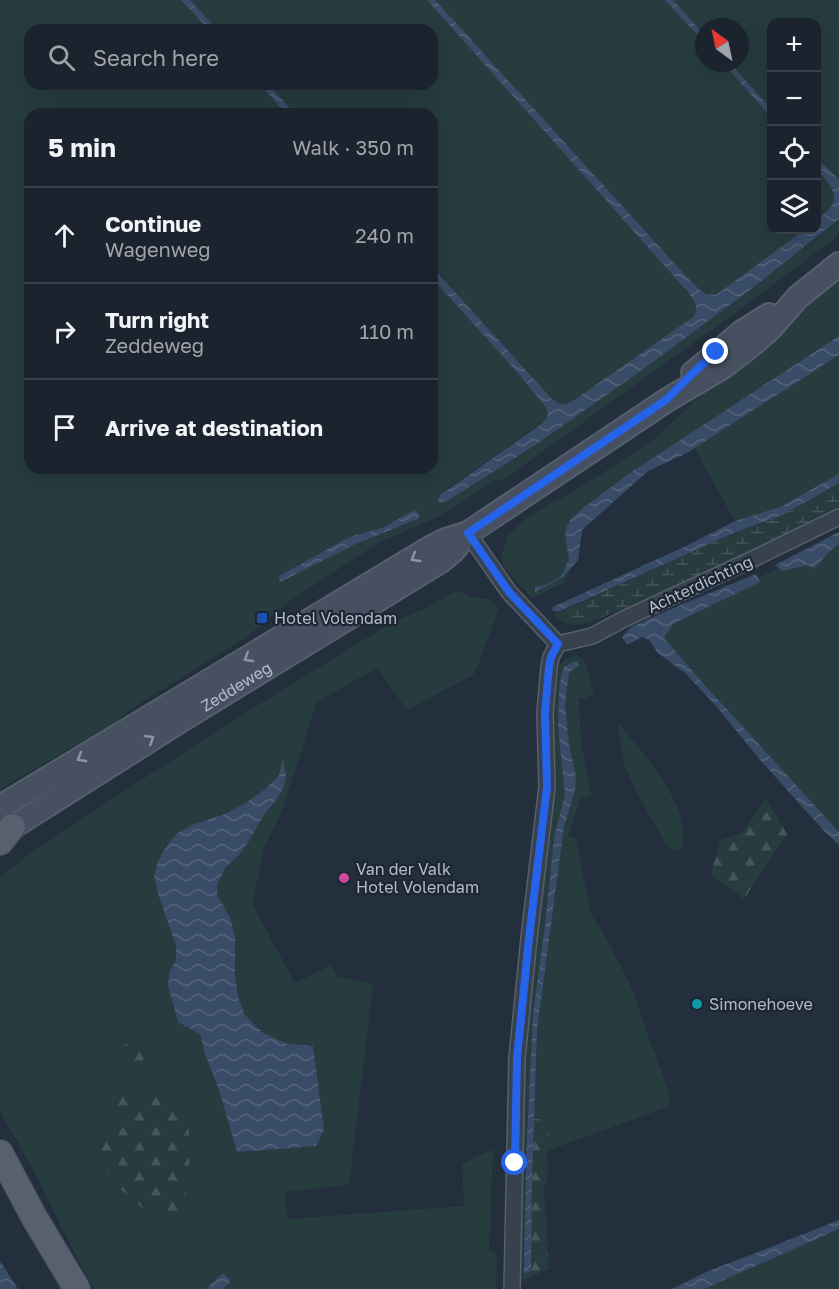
<!DOCTYPE html>
<meta charset="utf-8">
<style>
body{margin:0;font-family:"Golos Text",sans-serif;background:#242b36;color:#f1f3f6}
.controls{position:absolute;right:18px;top:18px;display:grid;overflow:hidden;border-radius:12px;box-shadow:0 6px 24px #0002}
.controls button{width:54px;height:54px;display:grid;place-items:center;padding:0;border:0;border-bottom:2px solid #39404a;background:#1b232e;color:#f1f3f6;font:30px sans-serif}
.compass{position:absolute;left:695px;top:18px;width:54px;height:54px;border-radius:50%;background:#1b232e;box-shadow:0 6px 24px #0002;rotate:327deg}
.stop{position:absolute;width:18px;height:18px;margin:-14px;border:4px solid #2563eb;border-radius:50%;background:#fff}
.stop.end{background:#2563eb;border-color:#fff;box-shadow:0 2px 6px #0008}
.list{margin:0;padding:0;list-style:none}
h2{display:flex;justify-content:space-between;align-items:center;height:78px;margin:0;padding:0 24px;font-size:26px}
h2 small{font-size:20px;font-weight:400;color:#a0a4aa}
.list li{display:grid;grid-template-columns:39px 1fr auto;gap:18px;align-items:center;box-sizing:border-box;height:96px;padding:0 24px;border-top:2px solid #39404a}
.list b{display:block;font-size:22px;white-space:nowrap}
.list p{margin:0;font-size:20px;white-space:nowrap;color:#a0a4aa}
.list em{font-size:20px;font-style:normal;color:#a0a4aa}
.icon{flex:none;width:33px;height:33px;fill:none;stroke:currentColor;stroke-width:2;stroke-linecap:round;stroke-linejoin:round}
.map{position:relative;flex:none;width:839px;height:1289px;overflow:hidden}
.search{position:absolute;background:#1b232e;box-shadow:0 6px 24px #0002;left:24px;top:24px;width:414px;height:66px;display:flex;align-items:center;gap:15px;box-sizing:border-box;padding:0 21px;border-radius:18px;color:#a0a4aa;font-size:22px}
.panel{position:absolute;background:#1b232e;box-shadow:0 6px 24px #0002;left:24px;top:108px;width:414px;height:366px;border-radius:18px}
.map>svg:first-child{display:block}
.green{fill:#263c3f;fill-rule:evenodd}
.forest{fill:url(#forest-firs)}
.wetland{fill:url(#wetland-marsh)}
.water{fill:url(#water-waves)}
.lines{fill:none;stroke-linecap:round;stroke-linejoin:round}
.street-casing{stroke:#565f6c;stroke-width:18}
.secondary-casing{stroke:#565f6c;stroke-width:26}
.primary-casing{stroke:#414a57;stroke-width:28}
.street{stroke:#38414e;stroke-width:15}
.secondary{stroke:#465061;stroke-width:22}
.primary{stroke:#56606e;stroke-width:26}
.oneway{stroke:#8e96a5}
.route{stroke:#2563eb;stroke-width:8}
.transit-dot{fill:#1a4fb4;stroke:#1d2633;stroke-width:2}
.hotel-dot{fill:#d1479c;stroke:#1d2633;stroke-width:2}
.culture-dot{fill:#0f9aa8;stroke:#1d2633;stroke-width:2}
.labels{text-anchor:middle;dominant-baseline:central;stroke-width:4.5;stroke-linejoin:round;paint-order:stroke}
.street-label{font-size:16px;fill:#b4bcc9;stroke:#1d2633}
.poi-label{font-size:16px;fill:#b4bcc9;stroke:#1d2633;text-anchor:start}
</style>
<div class="map">
<svg width="839" height="1289" viewBox="0 0 839 1289">
<defs>
<pattern id="forest-firs" width="22" height="20" patternUnits="userSpaceOnUse" patternTransform="scale(1.5)"><rect width="22" height="20" fill="#263c3f"/><path d="M5 1l3.5 6h-7zM16 11l3.5 6h-7z" fill="#435659"/></pattern>
<pattern id="wetland-marsh" width="20" height="14" patternUnits="userSpaceOnUse" patternTransform="scale(1.5)"><rect width="20" height="14" fill="#263c3f"/><path d="M1 5h8M5 5V1M11 12h8M15 12V8" fill="none" stroke="#435659"/></pattern>
<pattern id="water-waves" width="16" height="10" patternUnits="userSpaceOnUse" patternTransform="scale(1.5)"><rect width="16" height="10" fill="#394c67"/><path d="M0 5q4-4 8 0t8 0" fill="none" stroke="#53647b"/></pattern>
</defs>
<rect width="100%" height="100%" fill="#242f3e"/>
<!-- green -->
<path class="green" d="M 0,0 L 839,0 L 839,235 L 727,319 L 500,482 L 497,479 L 440,516 L 378,543 L 287,603 L 248,636 L 131,709 L 115,723 L 0,789 ZM 772,22 L 816,22 L 816,230 L 772,230 ZM 704,27 L 740,27 L 740,63 L 704,63 ZM 30,30 L 432,30 L 432,84 L 30,84 ZM 30,114 L 432,114 L 432,468 L 30,468 ZM 546,420 L 534,446 L 447,501 L 441,503 L 440,495 L 448,488 ZM 416,509 L 419,516 L 418,519 L 279,576 L 349,537 L 382,528 Z
M 839,280 L 839,474 L 780,507 L 735,521 L 691,442 L 625,485 L 584,526 L 575,559 L 565,582 L 533,598 L 517,583 L 503,564 L 501,555 L 508,536 L 526,518 L 576,490 L 655,439 L 701,395 Z
M 839,540 L 839,841 L 647,628 L 804,557 Z
M 459,591 L 472,597 L 488,599 L 499,608 L 480,661 L 473,675 L 407,710 L 377,668 L 317,702 L 281,814 L 264,848 L 252,904 L 295,983 L 331,965 L 338,977 L 373,984 L 350,1178 L 348,1185 L 285,1192 L 287,1219 L 464,1206 L 462,1164 L 493,1149 L 489,1252 L 497,1253 L 496,1289 L 223,1289 L 231,1281 L 223,1273 L 206,1289 L 94,1289 L 77,1258 L 35,1173 L 0,1111 L 0,879 L 7,871 L 28,855 L 118,795 L 258,705 L 388,625 L 428,607 L 450,594 ZM 283,761 L 277,799 L 263,816 L 248,843 L 238,856 L 225,868 L 218,883 L 217,895 L 230,917 L 238,996 L 245,1015 L 263,1033 L 288,1044 L 316,1146 L 237,1151 L 218,1087 L 205,1054 L 200,1034 L 173,1003 L 168,986 L 169,972 L 176,961 L 176,946 L 158,894 L 154,875 L 158,861 L 168,844 L 194,824 L 223,815 L 247,802 L 264,790 L 279,775 ZM 127,1043 L 134,1045 L 145,1054 L 134,1091 L 178,1103 L 100,1143 L 113,1126 C 112,1112 113,1101 124,1090 C 126,1088 129,1086 130,1083 C 133,1074 118,1063 122,1047 Z
M 577,655 L 585,661 L 594,693 L 586,698 L 579,699 L 581,742 L 591,796 L 580,799 L 568,836 L 576,838 L 591,914 L 605,936 L 629,982 L 669,1093 L 670,1106 L 547,1151 L 550,1119 L 534,1119 L 537,1030 L 564,827 L 575,790 L 576,776 L 569,744 L 565,705 L 569,673 L 573,669 L 561,676 L 558,727 L 565,795 L 554,837 L 545,925 L 528,1108 L 526,1157 L 524,1273 L 531,1271 L 533,1276 L 521,1282 L 517,1273 L 522,1056 L 551,720 C 552,696 547,661 577,655 Z
M 618,723 C 642,752 694,807 681,848 L 675,851 L 667,846 L 639,797 L 624,765 Z
M 839,1229 L 839,1289 L 704,1289 Z"/>
<!-- forest -->
<path class="forest" d="M 766,798 L 787,834 L 744,899 L 711,875 L 720,840 L 742,833 Z
M 127,1043 L 134,1045 L 145,1054 L 134,1091 L 179,1103 C 182,1110 187,1118 188,1125 C 192,1144 188,1188 183,1207 C 177,1210 169,1218 162,1218 C 148,1217 112,1183 105,1170 C 100,1163 101,1151 100,1143 L 113,1126 C 112,1112 113,1101 124,1090 C 126,1088 129,1086 130,1083 C 133,1074 117,1064 122,1046 Z
M 534,1119 L 550,1119 L 547,1157 L 548,1177 L 544,1188 L 549,1269 L 533,1276 L 531,1271 L 532,1185 Z"/>
<!-- wetland -->
<path class="wetland" d="M 839,483 L 839,511 L 779,542 L 598,619 C 579,625 570,629 554,615 L 736,532 L 785,514 Z"/>
<!-- water -->
<path class="water" d="M 181,0 L 190,0 L 218,30 L 209,30 Z
M 427,0 L 435,0 L 685,275 L 701,291 L 706,294 L 716,295 L 804,230 L 816,230 L 817,220 C 839,202 839,197 822,175 C 822,174 817,168 816,167 C 816,164 817,161 817,158 L 839,179 L 839,219 L 750,290 L 642,370 L 534,446 L 447,501 L 441,503 L 438,501 L 440,495 L 540,425 C 548,419 549,416 546,407 L 516,371 L 432,278 L 432,267 L 551,398 C 559,405 564,406 573,401 L 693,317 C 700,307 694,300 688,292 Z
M 665,0 L 673,0 L 704,34 L 704,42 Z
M 723,63 L 730,63 L 771,109 L 771,117 Z
M 260,84 L 268,84 L 295,114 L 286,114 Z
M 839,336 L 839,355 L 687,453 L 648,471 L 582,530 L 578,560 L 562,578 L 535,592 L 535,587 L 545,585 L 561,577 L 569,559 L 565,535 L 566,529 L 570,520 L 583,508 L 630,473 Z
M 839,474 L 839,483 L 785,514 L 736,532 L 558,612 L 552,610 L 553,607 L 688,545 L 735,521 L 780,507 Z
M 416,509 L 419,516 L 418,519 L 356,544 L 280,582 L 279,576 L 349,537 L 382,528 Z
M 839,532 L 839,544 L 830,551 L 814,569 L 808,565 L 782,571 L 775,565 Z
M 756,574 L 760,582 L 673,624 L 664,638 L 702,682 L 839,832 L 839,845 L 825,832 L 761,761 L 717,707 L 686,674 L 658,653 L 649,640 L 642,637 L 627,645 L 622,637 L 631,627 L 678,606 Z
M 578,661 L 579,665 L 573,669 L 569,673 L 565,705 L 569,744 L 576,776 L 575,790 L 564,827 L 537,1030 L 532,1185 L 531,1271 L 524,1274 L 526,1157 L 533,1014 L 545,925 L 554,837 L 565,795 L 558,727 L 559,691 L 561,676 L 564,667 L 573,662 Z
M 283,759 L 286,775 L 284,787 L 277,799 L 263,816 L 248,843 L 238,856 L 225,868 L 218,883 L 217,895 L 230,917 L 235,936 L 235,974 L 238,996 L 245,1015 L 263,1033 L 288,1044 L 313,1046 L 324,1130 L 316,1146 L 237,1152 L 218,1087 L 205,1054 L 200,1034 L 178,1022 L 168,986 L 169,972 L 176,961 L 176,946 L 158,894 L 154,875 L 158,861 L 168,844 L 178,833 L 194,824 L 223,815 L 247,802 L 264,790 L 279,775 Z
M 839,1220 L 839,1229 L 704,1289 L 672,1289 L 706,1272 L 753,1254 Z
M 0,1261 L 18,1289 L 0,1289 Z
M 223,1273 L 231,1281 L 223,1289 L 206,1289 Z"/>
<g class="lines">
<!-- street casing -->
<g class="street-casing">
<path id="street" d="M 468,533 L 509,592 L 558,644
M 558,644 L 592,636 L 626,618 L 755,558 L 839,517
M 512,1289 L 517,1058 L 529,938 L 547,787 L 545,713 L 549,667 L 551,657 L 558,644"/>
</g>
<!-- secondary casing -->
<g class="secondary-casing">
<g id="secondary">
<path d="M 693,373 L 742,332 L 769,315"/>
<path d="M 0,807 L 430,548 L 446,540 L 468,533 L 667,400 L 723,367 L 754,343 L 770,329 L 798,297 L 839,264"/>
<path id="s1" d="M 0,835 L 183,719 L 441,561 L 453,551 L 463,539"/>
</g>
</g>
<!-- primary casing -->
<g class="primary-casing">
<path id="primary" d="M 0,842 L 12,827
M 0,1153 L 34,1217 L 77,1289"/>
</g>
<!-- street -->
<use href="#street" class="street"/>
<!-- secondary -->
<use href="#secondary" class="secondary"/>
<!-- primary -->
<use href="#primary" class="primary"/>
</g>
<!-- one-way arrows -->
<defs><path id="oneway-chevron" d="M-2-3.5L2.5 0L-2 3.5" fill="none" stroke-width="1.6" stroke-linecap="round" stroke-linejoin="round" transform="scale(1.5)"/></defs>
<g class="oneway">
<use href="#oneway-chevron" transform="translate(415 558) rotate(149)"/>
<use href="#oneway-chevron" transform="translate(248 658) rotate(149)"/>
<use href="#oneway-chevron" transform="translate(150 739) rotate(-32)"/>
<use href="#oneway-chevron" transform="translate(81 758) rotate(150)"/>
</g>
<g class="lines">
<!-- route -->
<path class="route" d="M 515,1163 L 517,1058 L 529,938 L 547,787 L 545,713 L 549,667 L 551,657 L 558,644 L 509,592 L 468,533 L 666,400 L 694,372 L 716,352"/>
</g>
<!-- markers -->
<rect class="transit-dot" x="256" y="612" width="12" height="12" rx="3"/>
<circle class="hotel-dot" cx="344" cy="878" r="6"/>
<circle class="culture-dot" cx="697" cy="1004" r="6"/>
<g class="labels">
<!-- street labels -->
<g class="street-label">
<text transform="translate(700 584) rotate(-25)">Achterdichting</text>
<text stroke="none"><textPath href="#s1" startOffset="279">Zeddeweg</textPath></text>
</g>
<!-- poi labels -->
<g class="poi-label">
<text x="274" y="618">Hotel Volendam</text>
<text x="356" y="869">Van der Valk<tspan x="356" dy="18">Hotel Volendam</tspan></text>
<text x="709" y="1004">Simonehoeve</text>
</g>
</g>
</svg>
<div class="controls">
<button>+</button>
<button>−</button>
<button><svg class="icon" aria-label="locate" viewBox="0 0 24 24"><circle cx="12" cy="12" r="6"/><path d="M12 2v4M12 18v4M2 12h4M18 12h4"/></svg></button>
<button><svg class="icon" aria-label="layers" viewBox="0 0 24 24"><path d="M12 4l9 5-9 5-9-5zM3 14l9 5 9-5"/></svg></button>
</div>
<svg class="compass" viewBox="-18 -18 36 36"><path d="M0-13l5 13h-10z" fill="#e53935"/><path d="M0 13l5-13h-10z" fill="#a0a4aa"/></svg>
<div class="stop" style="left:515px;top:1163px"></div>
<div class="stop end" style="left:716px;top:352px"></div>
<div class="search"><svg class="icon" aria-label="search" viewBox="0 0 24 24"><circle cx="10" cy="10" r="6"/><path d="M15 15l6 6"/></svg>Search here</div>
<section class="panel">
<h2>5 min<small>Walk · 350 m</small></h2>
<ul class="list">
<li><svg class="icon" aria-label="ahead" viewBox="0 0 24 24"><path d="M12 20V5M6 11l6-6 6 6"/></svg><div><b>Continue</b><p>Wagenweg</p></div><em>240 m</em></li>
<li><svg class="icon" aria-label="right" viewBox="0 0 24 24"><path d="M7 20v-9h11M14 6l5 5-5 5"/></svg><div><b>Turn right</b><p>Zeddeweg</p></div><em>110 m</em></li>
<li><svg class="icon" aria-label="arrive" viewBox="0 0 24 24"><path d="M6 21V4h12l-3 4 3 4H6"/></svg><div><b>Arrive at destination</b></div></li>
</ul>
</section>
</div>
